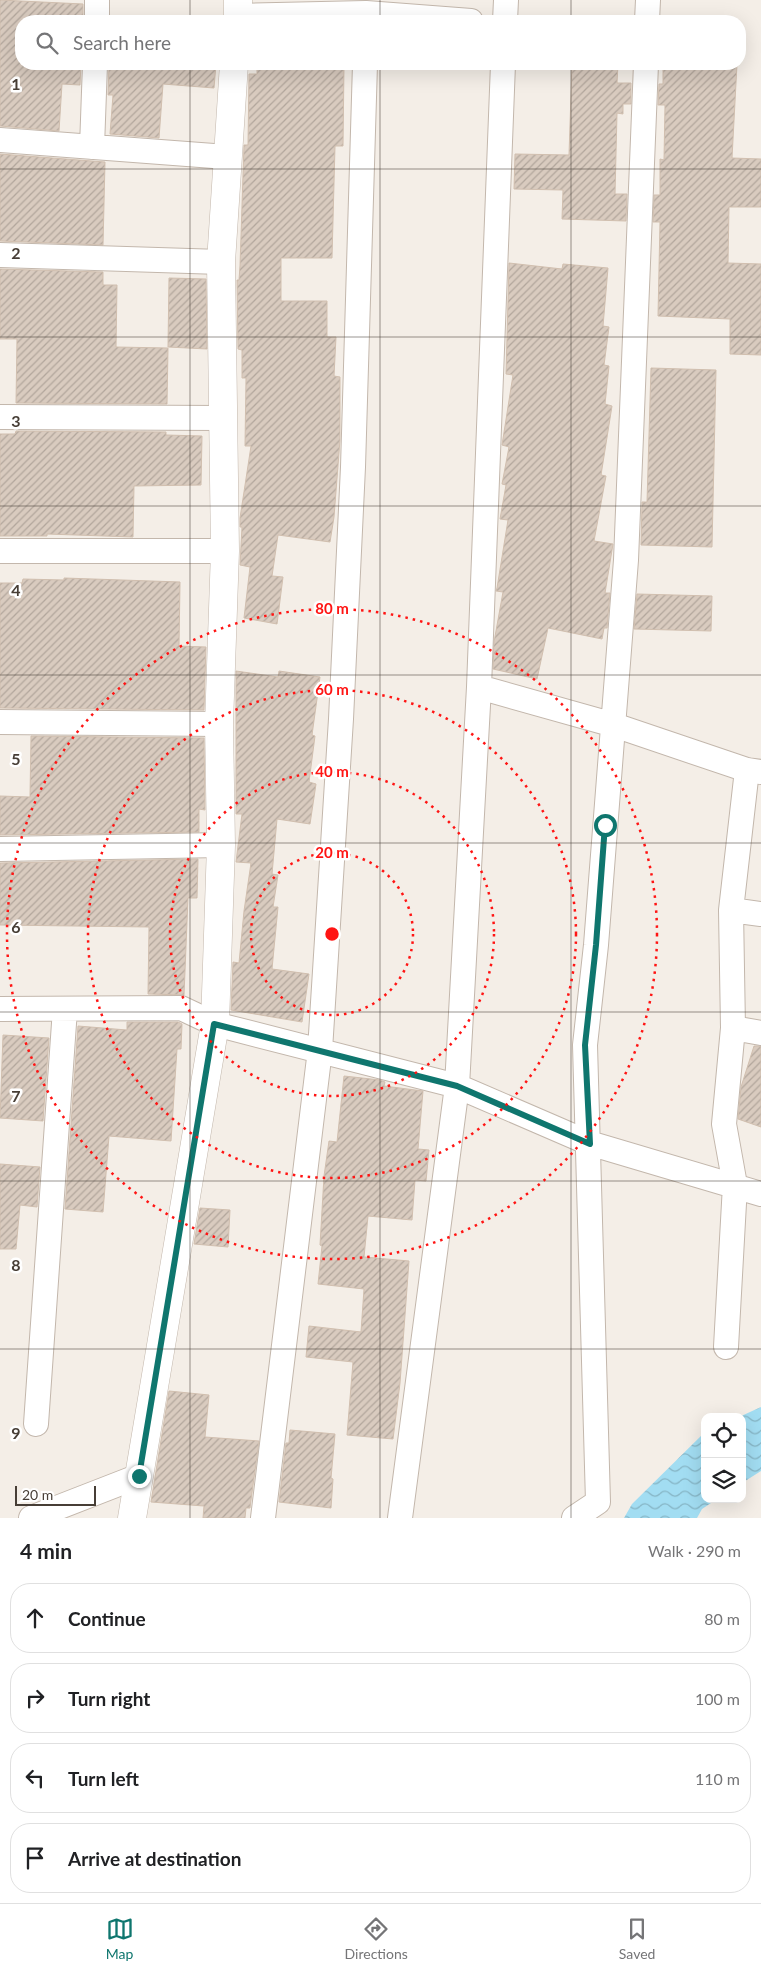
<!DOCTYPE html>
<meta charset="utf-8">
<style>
body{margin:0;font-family:Lato,sans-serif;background:#f2f2f2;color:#202124}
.controls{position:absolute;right:15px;bottom:15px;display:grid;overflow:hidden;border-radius:10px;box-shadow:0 5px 20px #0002}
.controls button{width:45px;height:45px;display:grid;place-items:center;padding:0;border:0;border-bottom:1px solid #e0e0e0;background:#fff;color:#202124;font:25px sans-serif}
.scale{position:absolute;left:15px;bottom:12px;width:81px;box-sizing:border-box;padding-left:5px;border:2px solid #473e36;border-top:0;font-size:14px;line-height:18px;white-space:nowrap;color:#473e36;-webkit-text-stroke:4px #fff;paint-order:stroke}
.stop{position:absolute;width:15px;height:15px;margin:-11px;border:4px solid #0f766e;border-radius:50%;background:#fff}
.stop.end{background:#0f766e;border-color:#fff;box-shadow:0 1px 5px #0008}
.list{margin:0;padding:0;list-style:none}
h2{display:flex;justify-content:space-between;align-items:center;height:65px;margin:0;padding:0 20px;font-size:21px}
h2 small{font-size:16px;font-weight:400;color:#757577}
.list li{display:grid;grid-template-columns:32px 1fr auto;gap:15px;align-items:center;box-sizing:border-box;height:70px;margin:0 10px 10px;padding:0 10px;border:1px solid #e0e0e0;border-radius:20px}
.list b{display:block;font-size:19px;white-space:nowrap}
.list em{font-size:16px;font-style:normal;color:#757577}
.icon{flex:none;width:28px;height:28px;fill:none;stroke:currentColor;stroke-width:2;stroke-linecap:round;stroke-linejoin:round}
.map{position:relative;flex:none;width:761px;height:1518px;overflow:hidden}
.search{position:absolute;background:#fff;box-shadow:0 5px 20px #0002;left:15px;right:15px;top:15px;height:55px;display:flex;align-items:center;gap:12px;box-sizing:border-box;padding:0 18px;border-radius:20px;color:#757577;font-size:19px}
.sheet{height:385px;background:#fff}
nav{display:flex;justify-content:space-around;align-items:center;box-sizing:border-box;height:70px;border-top:1px solid #e0e0e0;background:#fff;font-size:14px;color:#757577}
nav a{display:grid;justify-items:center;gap:2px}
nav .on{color:#0f766e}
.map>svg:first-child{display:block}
.water{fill:url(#water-waves)}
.building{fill:url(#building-hatch);stroke:#d1bfaf}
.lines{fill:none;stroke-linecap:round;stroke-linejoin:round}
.minor-casing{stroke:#c3b7ac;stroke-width:26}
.tertiary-casing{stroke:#c3b7ac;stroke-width:29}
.minor{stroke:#fff;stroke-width:24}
.tertiary{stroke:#fff;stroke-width:28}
.route{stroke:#0f766e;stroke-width:6}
.grid{fill:none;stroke:#473e36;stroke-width:1;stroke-opacity:0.55}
.ring{fill:none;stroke:#ff1413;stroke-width:2.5;stroke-dasharray:2.5 5}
.grid-label{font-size:16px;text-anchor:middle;font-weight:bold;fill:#473e36;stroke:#fff;stroke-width:5;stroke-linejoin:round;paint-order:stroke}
.centre{fill:#ff1413;stroke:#fff;stroke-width:2.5}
.ring-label{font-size:15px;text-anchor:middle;font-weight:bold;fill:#ff1413;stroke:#fff;stroke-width:5;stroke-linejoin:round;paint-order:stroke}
</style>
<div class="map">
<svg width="761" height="1518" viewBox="0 0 761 1518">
<defs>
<pattern id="water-waves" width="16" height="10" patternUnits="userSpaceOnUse" patternTransform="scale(1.25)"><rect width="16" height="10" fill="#a2ddf2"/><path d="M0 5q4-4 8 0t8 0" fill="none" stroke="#86b5c5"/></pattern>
<pattern id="building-hatch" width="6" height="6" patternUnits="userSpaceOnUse" patternTransform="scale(1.25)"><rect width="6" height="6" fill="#d9cbbf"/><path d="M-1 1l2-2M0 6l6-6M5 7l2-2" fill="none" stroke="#b2a69c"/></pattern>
</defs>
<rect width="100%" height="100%" fill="#f4eee7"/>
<!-- water -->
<path class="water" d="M 761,1407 L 761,1471 L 742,1483 L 742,1417 L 739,1417 Z
M 705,1432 L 705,1499 L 717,1499 L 702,1509 L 697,1518 L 624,1518 L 632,1504 Z"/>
<!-- building -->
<path class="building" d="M 0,0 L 83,4 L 83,21 L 21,21 L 21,64 L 81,64 L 80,85 L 62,84 L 59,131 L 0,126 Z
M 109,64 L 216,64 L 214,88 L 163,84 L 159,138 L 110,134 L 113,95 L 108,95 Z
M 257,64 L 344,64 L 343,146 L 335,146 L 332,258 L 281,258 L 281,301 L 327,301 L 327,337 L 336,337 L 334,376 L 340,377 L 340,440 L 334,517 L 330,542 L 278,535 L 272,576 L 283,577 L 277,624 L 244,618 L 250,567 L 240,565 L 242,527 L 240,527 L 240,518 L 251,446 L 245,446 L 246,378 L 242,378 L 242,350 L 238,349 L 237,280 L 239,280 L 240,266 L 244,145 L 248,145 L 249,74 L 257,74 Z
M 572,64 L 618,64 L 617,83 L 631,83 L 631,104 L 623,104 L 623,114 L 617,113 L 615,194 L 627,194 L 626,221 L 562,219 L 563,190 L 514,189 L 515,154 L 569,155 Z
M 663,64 L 737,64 L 732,158 L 761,159 L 761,207 L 729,207 L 728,263 L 761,264 L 761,355 L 730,354 L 730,319 L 658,316 L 660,222 L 653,222 L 654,195 L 660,195 L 660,159 L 664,160 L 665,105 L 658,105 L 659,84 L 663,84 Z
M 0,154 L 105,162 L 103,245 L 0,241 Z
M 509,263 L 562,269 L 563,264 L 608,268 L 603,326 L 609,327 L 604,365 L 609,366 L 605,404 L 612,406 L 601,475 L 606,476 L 594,541 L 613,544 L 605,593 L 610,593 L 607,628 L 604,628 L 602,639 L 548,628 L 537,679 L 493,669 L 494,642 L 503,592 L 496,591 L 497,588 L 508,520 L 500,519 L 506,485 L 502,484 L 509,447 L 502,445 L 513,375 L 506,374 Z
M 0,269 L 103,272 L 103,285 L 117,285 L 116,347 L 168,348 L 167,404 L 16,403 L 17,339 L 0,339 Z
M 169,278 L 206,279 L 207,349 L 168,347 Z
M 651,368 L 716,370 L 712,547 L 641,545 L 642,502 L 647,502 Z
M 16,431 L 166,432 L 166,435 L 202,436 L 201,485 L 134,486 L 133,537 L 47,534 L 47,536 L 0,536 L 0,434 L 15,434 Z
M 64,578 L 180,582 L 179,646 L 206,647 L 204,710 L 0,708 L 0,583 L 22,583 L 23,579 L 64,580 Z
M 637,594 L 712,596 L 711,631 L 634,629 Z
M 236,671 L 278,677 L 279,671 L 320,677 L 312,735 L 315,736 L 309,782 L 316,784 L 310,824 L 277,819 L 272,874 L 278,875 L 273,907 L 278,907 L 272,969 L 309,974 L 302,1022 L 231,1010 L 233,962 L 239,963 L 244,911 L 251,863 L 236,862 L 242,814 L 236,814 Z
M 31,736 L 204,738 L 205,810 L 199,809 L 199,832 L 0,835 L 0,796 L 30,797 Z
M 198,859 L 197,898 L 188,898 L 184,995 L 148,994 L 149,927 L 0,925 L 0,863 Z
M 127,1022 L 178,1022 L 182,1024 L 181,1049 L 177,1049 L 171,1141 L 109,1136 L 103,1212 L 65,1209 L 78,1026 L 127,1030 Z
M 3,1035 L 49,1038 L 43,1121 L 0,1118 Z
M 754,1046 L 761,1046 L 761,1127 L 738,1119 L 741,1087 Z
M 344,1076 L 380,1080 L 385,1082 L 384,1086 L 423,1091 L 418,1149 L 429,1150 L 426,1181 L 415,1180 L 412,1220 L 368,1216 L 364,1257 L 409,1261 L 400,1383 L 393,1439 L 347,1435 L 353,1362 L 306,1357 L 309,1326 L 361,1332 L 364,1289 L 318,1284 L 322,1246 L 320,1245 L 324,1176 L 329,1141 L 337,1142 Z
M 0,1164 L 40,1167 L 37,1207 L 20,1205 L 16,1249 L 0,1249 Z
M 200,1208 L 230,1210 L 228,1247 L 194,1244 Z
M 169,1391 L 209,1395 L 205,1437 L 259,1441 L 251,1500 L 250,1508 L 246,1508 L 245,1518 L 203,1518 L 204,1506 L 151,1502 Z
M 290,1430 L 335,1434 L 331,1478 L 333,1479 L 331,1508 L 279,1502 L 286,1443 L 289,1443 Z"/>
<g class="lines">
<!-- minor casing -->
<g class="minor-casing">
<path id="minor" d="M 238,16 L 366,13 L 471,21
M 97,21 L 97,0
M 505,21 L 506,0
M 647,21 L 648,0
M 0,140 L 227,157
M 92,147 L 95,64
M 0,255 L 221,262
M 0,417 L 222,418
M 0,551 L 225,551
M 479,687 L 614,725 L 747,770 L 761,772
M 0,722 L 219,724
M 0,849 L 221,845
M 731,910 L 761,914
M 0,1009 L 181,1008 L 215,1024 L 457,1086 L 589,1143 L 761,1194
M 733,1028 L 761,1033
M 726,1347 L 735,1185 L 724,1124 L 733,1028 L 731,910 L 747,770
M 36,1424 L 65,1009
M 31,1518 L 139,1476
M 263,1518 L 320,1050 L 341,719 L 353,467 L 365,64
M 400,1518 L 457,1086 L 479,687 L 503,64
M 574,1518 L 598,1502 L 585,1045 L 596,945 L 626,560 L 646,64"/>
</g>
<!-- tertiary casing -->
<g class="tertiary-casing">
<path id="tertiary" d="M 238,21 L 238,0
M 132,1518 L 215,1024 L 221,845 L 219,724 L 225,551 L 221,262 L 234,64"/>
</g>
<!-- minor -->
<use href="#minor" class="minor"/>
<!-- tertiary -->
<use href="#tertiary" class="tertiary"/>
</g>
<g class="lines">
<!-- route -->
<path class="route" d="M 139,1476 L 214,1024 L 457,1086 L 590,1144 L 585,1045 L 596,945 L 605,825"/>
</g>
<!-- grid -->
<path class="grid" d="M 190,0 L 190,21M 380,0 L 380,21M 571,0 L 571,21M 190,64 L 190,1518M 380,64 L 380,1518M 571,64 L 571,1518M 0,169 L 761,169M 0,337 L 761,337M 0,506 L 761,506M 0,675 L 761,675M 0,843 L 761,843M 0,1012 L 761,1012M 0,1181 L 761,1181M 0,1349 L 761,1349"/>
<!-- distance rings -->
<g class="ring">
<circle cx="332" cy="934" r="81"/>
<circle cx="332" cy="934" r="162"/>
<circle cx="332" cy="934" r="244"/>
<circle cx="332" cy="934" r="325"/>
</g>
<g class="grid-label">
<text x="16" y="90">1</text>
<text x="16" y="259">2</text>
<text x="16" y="427">3</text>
<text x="16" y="596">4</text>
<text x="16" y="765">5</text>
<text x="16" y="933">6</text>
<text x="16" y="1102">7</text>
<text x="16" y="1271">8</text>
<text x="16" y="1439">9</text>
</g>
<circle cx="332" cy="934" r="8" class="centre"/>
<g class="ring-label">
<text x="332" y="614">80 m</text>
<text x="332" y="695">60 m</text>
<text x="332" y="777">40 m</text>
<text x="332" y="858">20 m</text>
</g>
</svg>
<div class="controls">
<button><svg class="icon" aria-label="locate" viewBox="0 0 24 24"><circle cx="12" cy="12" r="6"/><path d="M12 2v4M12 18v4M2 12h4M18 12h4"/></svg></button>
<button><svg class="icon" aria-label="layers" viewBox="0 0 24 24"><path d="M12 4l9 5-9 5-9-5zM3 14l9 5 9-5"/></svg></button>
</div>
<div class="scale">20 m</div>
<div class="stop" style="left:605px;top:825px"></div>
<div class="stop end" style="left:139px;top:1476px"></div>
<div class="search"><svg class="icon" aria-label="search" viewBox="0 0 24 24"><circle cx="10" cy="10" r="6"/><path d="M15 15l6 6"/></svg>Search here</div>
</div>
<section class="sheet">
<h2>4 min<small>Walk · 290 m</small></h2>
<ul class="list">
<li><svg class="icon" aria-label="ahead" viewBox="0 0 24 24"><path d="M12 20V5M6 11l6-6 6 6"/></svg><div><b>Continue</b></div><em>80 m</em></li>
<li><svg class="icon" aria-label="right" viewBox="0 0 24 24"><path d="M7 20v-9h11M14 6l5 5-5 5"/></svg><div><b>Turn right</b></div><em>100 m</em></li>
<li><svg class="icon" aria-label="left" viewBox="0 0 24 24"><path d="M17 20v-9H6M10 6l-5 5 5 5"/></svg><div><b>Turn left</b></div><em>110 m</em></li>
<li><svg class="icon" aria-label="arrive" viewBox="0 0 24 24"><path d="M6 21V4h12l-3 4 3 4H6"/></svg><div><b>Arrive at destination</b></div></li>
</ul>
</section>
<nav>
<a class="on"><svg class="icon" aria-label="map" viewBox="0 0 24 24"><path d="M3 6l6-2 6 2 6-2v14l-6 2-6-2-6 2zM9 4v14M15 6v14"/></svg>Map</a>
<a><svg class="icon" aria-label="directions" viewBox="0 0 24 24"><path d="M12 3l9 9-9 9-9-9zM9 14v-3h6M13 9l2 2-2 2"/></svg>Directions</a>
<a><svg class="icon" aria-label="saved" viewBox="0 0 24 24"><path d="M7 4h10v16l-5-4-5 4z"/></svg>Saved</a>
</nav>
